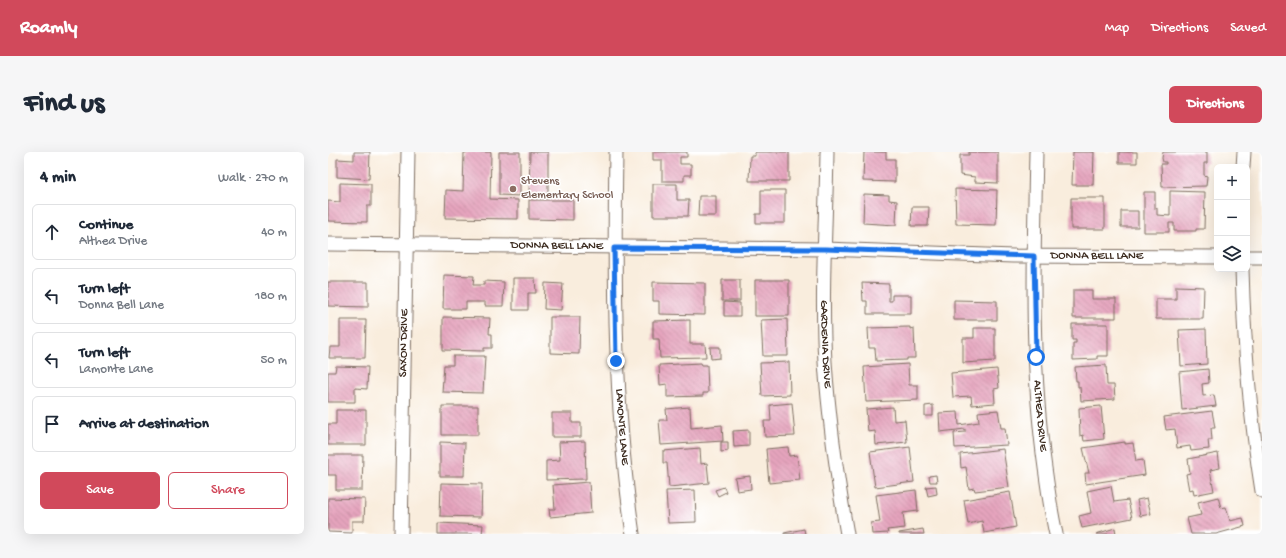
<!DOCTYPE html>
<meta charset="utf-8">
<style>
body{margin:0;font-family:"Gochi Hand",sans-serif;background:#f6f6f7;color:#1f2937}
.controls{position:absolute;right:12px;top:12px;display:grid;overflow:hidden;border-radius:6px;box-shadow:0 4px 16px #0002}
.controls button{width:36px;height:36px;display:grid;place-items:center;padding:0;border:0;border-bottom:1px solid #e0e1e3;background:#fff;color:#1f2937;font:20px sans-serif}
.stop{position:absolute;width:12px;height:12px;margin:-9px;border:3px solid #1a73e8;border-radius:50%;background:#fff}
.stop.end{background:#1a73e8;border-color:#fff;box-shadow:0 1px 4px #0008}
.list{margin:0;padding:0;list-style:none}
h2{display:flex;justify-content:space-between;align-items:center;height:52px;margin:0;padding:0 16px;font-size:17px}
h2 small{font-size:13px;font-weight:400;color:#747a83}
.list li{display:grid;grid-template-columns:26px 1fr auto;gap:12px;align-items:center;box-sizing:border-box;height:56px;margin:0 8px 8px;padding:0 8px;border:1px solid #e0e1e3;border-radius:6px}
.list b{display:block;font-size:15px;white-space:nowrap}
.list p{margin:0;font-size:13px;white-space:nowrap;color:#747a83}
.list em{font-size:13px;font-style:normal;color:#747a83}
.actions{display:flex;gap:8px;padding:12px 16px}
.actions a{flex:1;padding:9px 0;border:1px solid #d1495b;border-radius:6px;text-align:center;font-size:14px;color:#d1495b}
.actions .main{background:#d1495b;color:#fff}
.icon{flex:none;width:22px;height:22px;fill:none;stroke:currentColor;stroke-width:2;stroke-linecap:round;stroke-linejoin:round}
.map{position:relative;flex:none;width:934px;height:382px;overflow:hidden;border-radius:6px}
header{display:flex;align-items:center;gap:24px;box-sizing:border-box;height:56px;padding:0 20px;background:#d1495b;color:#fff}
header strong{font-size:19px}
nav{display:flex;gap:22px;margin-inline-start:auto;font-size:14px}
.intro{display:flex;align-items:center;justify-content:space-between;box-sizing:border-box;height:96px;padding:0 24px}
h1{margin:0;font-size:28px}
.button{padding:10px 18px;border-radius:6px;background:#d1495b;color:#fff;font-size:14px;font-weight:700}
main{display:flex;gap:24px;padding:0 24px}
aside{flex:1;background:#fff;border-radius:6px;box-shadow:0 4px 16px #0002}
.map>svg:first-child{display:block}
.building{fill:url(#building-back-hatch)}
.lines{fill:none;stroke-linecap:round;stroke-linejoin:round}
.minor-casing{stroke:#7e6e61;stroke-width:15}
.minor{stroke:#fff;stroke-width:13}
.route{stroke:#1a73e8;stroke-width:5}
.education-dot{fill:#8d6e63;stroke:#fff;stroke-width:1.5}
.labels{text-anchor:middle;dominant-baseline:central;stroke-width:3;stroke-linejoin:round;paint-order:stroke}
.education-label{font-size:12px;fill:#785e54;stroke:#fff;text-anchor:start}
.street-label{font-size:12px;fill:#3b2a1e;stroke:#fff}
</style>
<header>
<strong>Roamly</strong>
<nav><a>Map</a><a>Directions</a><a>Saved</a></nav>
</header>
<div class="intro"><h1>Find us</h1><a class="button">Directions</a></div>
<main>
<aside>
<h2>4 min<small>Walk · 270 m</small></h2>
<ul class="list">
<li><svg class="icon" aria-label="ahead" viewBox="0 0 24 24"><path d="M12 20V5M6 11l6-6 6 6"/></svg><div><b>Continue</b><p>Althea Drive</p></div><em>40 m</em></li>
<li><svg class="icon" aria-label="left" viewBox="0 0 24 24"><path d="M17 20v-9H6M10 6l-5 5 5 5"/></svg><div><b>Turn left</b><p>Donna Bell Lane</p></div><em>180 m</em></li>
<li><svg class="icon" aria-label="left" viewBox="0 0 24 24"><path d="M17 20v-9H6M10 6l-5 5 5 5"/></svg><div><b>Turn left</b><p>Lamonte Lane</p></div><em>50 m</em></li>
<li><svg class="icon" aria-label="arrive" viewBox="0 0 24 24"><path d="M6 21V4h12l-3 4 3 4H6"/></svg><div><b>Arrive at destination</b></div></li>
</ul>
<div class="actions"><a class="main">Save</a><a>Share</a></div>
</aside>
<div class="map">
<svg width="934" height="382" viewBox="0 0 934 382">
<defs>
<pattern id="building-back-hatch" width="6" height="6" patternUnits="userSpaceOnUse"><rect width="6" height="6" fill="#e6a4be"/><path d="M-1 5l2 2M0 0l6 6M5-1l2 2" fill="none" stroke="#bc869a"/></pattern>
</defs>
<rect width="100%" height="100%" fill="#fff"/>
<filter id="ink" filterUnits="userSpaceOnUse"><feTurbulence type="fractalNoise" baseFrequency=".025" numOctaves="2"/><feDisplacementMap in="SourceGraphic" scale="8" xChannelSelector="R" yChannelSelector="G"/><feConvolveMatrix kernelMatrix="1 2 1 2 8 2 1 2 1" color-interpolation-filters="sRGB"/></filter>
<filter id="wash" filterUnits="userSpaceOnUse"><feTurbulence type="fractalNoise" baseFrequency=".012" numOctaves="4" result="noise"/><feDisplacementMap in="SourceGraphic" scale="16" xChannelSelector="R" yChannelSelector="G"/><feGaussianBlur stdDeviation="0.9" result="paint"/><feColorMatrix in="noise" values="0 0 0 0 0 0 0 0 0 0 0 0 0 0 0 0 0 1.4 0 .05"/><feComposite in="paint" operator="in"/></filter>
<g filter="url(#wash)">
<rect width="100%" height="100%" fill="#f9eddd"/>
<g id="blocks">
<!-- building -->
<path class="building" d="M 26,0 L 42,0 L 41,27 L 9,25 L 9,7 L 26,8 Z
M 141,0 L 163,0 L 162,47 L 190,48 L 190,67 L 117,66 L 118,38 L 135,39 L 136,1 Z
M 171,0 L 192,0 L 192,44 L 171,43 Z
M 202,0 L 220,0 L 220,42 L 201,42 Z
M 325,0 L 359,0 L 359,5 L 352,5 L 352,12 L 363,12 L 363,23 L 356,23 L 356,29 L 334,29 L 334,8 L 325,8 Z
M 427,0 L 461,0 L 461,29 L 421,29 L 422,4 L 427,4 Z
M 536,0 L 558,0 L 558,7 L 567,7 L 567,30 L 535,29 Z
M 641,0 L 670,0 L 670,31 L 647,30 L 647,25 L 632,23 L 632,3 L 641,3 Z
M 745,0 L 766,0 L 765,33 L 744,33 Z
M 791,0 L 809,0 L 809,11 L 791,11 Z
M 835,0 L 879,0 L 879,11 L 876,11 L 876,23 L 879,24 L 878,34 L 834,35 L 833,12 L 838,12 L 838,10 L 835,10 L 834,6 Z
M 12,31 L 43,32 L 43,54 L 39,54 L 39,70 L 0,69 L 0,49 L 12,50 Z
M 325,32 L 349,32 L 349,48 L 361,48 L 360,64 L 325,64 Z
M 627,37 L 669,38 L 668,73 L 628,72 Z
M 433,38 L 457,38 L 457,71 L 428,71 L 428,62 L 433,62 Z
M 842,39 L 877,40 L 876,77 L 868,77 L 868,79 L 846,79 L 846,71 L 841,71 L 841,80 L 816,80 L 816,40 L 827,40 L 827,57 L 829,56 L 829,63 L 842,64 Z
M 536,42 L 561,43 L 561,48 L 569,49 L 568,73 L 535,71 Z
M 371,44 L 388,44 L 388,64 L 370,64 Z
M 743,46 L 777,46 L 777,77 L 743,77 Z
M 201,48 L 245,48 L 245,68 L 201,67 Z
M 584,55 L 601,55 L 600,74 L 583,74 Z
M 793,59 L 810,59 L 810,75 L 793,75 Z
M 116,123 L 146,124 L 145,133 L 156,133 L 156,129 L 176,130 L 175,154 L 157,154 L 157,150 L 138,150 L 138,157 L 115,157 Z
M 185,126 L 207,126 L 208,141 L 200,141 L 200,158 L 185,158 Z
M 394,128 L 412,128 L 412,149 L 394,149 Z
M 427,128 L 461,128 L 461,164 L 427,164 Z
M 0,130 L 40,130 L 40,155 L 0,154 Z
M 325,130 L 377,131 L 377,163 L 331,162 L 331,149 L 325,149 Z
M 217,131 L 235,132 L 233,158 L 216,157 Z
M 534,131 L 561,132 L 561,149 L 564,149 L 564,143 L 583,143 L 583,162 L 539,162 L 539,149 L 535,149 Z
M 848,134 L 876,135 L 875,167 L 828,167 L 828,147 L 848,147 Z
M 745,138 L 764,138 L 764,147 L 788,147 L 788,166 L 745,166 Z
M 626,148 L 669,149 L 669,168 L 626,168 Z
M 396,150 L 412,151 L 412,164 L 396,164 Z
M 115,165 L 162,166 L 161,182 L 164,182 L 164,196 L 156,196 L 156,199 L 115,198 Z
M 222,165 L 252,165 L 251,202 L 222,201 Z
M 459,167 L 460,204 L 435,204 L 433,168 Z
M 12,168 L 38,168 L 37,206 L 1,206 L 2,195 L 12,195 Z
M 362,168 L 362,192 L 377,192 L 378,205 L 332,206 L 331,187 L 325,187 L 325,169 Z
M 744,172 L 780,172 L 780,204 L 769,204 L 769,207 L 745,208 L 745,191 L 748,191 L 748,188 L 744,188 Z
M 582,175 L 582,177 L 586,176 L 587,206 L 579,206 L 579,208 L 548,209 L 547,196 L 541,196 L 540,176 Z
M 646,176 L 667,176 L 667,209 L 635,211 L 635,186 L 646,186 Z
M 878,177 L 879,212 L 853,214 L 851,178 Z
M 382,195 L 392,195 L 392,206 L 383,207 Z
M 125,204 L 157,204 L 155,241 L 114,240 L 116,213 L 125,213 Z
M 461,210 L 462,243 L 434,244 L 432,211 Z
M 373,211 L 374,213 L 379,213 L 380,241 L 375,241 L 375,244 L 339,245 L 339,232 L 332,233 L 331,213 Z
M 580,212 L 581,233 L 590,233 L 590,248 L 538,250 L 536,215 Z
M 778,213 L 779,233 L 786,233 L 787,247 L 753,249 L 752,235 L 750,235 L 750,229 L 748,229 L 747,215 Z
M 8,214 L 40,215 L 39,237 L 27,236 L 27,250 L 0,250 L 0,220 L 7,220 Z
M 669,217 L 671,236 L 666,237 L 667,251 L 644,253 L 643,244 L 625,245 L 623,221 Z
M 880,217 L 881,231 L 874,232 L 875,244 L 886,243 L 888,254 L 854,258 L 851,220 Z
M 464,251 L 467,284 L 437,285 L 436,269 L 443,269 L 442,253 Z
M 605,253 L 605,264 L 597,264 L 597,254 Z
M 114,254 L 150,254 L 150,283 L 114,283 Z
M 773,254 L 776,287 L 756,289 L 755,283 L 752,284 L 751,256 Z
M 362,255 L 363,276 L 394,273 L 395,289 L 333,293 L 331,268 L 339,268 L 338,257 Z
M 565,255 L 566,269 L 577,268 L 579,290 L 548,293 L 547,279 L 540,280 L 538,257 Z
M 8,258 L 38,258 L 38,293 L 0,293 L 0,272 L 8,272 Z
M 670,258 L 673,276 L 677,276 L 679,293 L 627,296 L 626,281 L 637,280 L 637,277 L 612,280 L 611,261 L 630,260 L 631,273 L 651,270 L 650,260 Z
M 884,259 L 887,276 L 883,276 L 884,288 L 880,288 L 881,297 L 863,299 L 862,294 L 849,296 L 847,277 L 838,278 L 836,265 Z
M 224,261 L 244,261 L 244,271 L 253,271 L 253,285 L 224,285 Z
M 421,278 L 421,294 L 406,295 L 405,279 Z
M 257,289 L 258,327 L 218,328 L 218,309 L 232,308 L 231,290 Z
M 112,290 L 137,291 L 136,324 L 112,324 Z
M 393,290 L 400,290 L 400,299 L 393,300 Z
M 797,290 L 797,292 L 805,291 L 808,309 L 815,308 L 817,323 L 758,332 L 757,321 L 761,321 L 755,296 Z
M 460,295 L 461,304 L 469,303 L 472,328 L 441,331 L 438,297 Z
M 582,295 L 586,330 L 547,335 L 542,300 Z
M 372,296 L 373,312 L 379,311 L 381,331 L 341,335 L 339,311 L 335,311 L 335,299 Z
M 675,297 L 681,335 L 647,339 L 646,336 L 641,337 L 638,315 L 633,316 L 632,302 Z
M 890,301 L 892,316 L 882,318 L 886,339 L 866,343 L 865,337 L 861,338 L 858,322 L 862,321 L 860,307 Z
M 0,303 L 35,303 L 34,338 L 8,338 L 8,323 L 0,323 Z
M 608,323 L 609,330 L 602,330 L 601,324 Z
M 422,324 L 423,337 L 409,339 L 407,326 Z
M 261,330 L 263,361 L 222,365 L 221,357 L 227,357 L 225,333 Z
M 113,331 L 154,332 L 153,365 L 112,364 Z
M 608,334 L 609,342 L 600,344 L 598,335 Z
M 783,334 L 786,350 L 800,348 L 804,366 L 754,376 L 751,364 L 763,361 L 759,339 Z
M 396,335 L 398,340 L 390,344 L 387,338 Z
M 367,338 L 368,370 L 340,371 L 338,339 Z
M 588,338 L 590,359 L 575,361 L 577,376 L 559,378 L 560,381 L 544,382 L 543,371 L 552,370 L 548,343 Z
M 682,340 L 688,375 L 656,381 L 654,369 L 640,372 L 636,348 Z
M 890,345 L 893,356 L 898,355 L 902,369 L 915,366 L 917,374 L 888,382 L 863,382 L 859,366 L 873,363 L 870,350 Z
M 0,346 L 37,347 L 36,369 L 24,369 L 24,381 L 0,380 Z
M 819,346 L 823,362 L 812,364 L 809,348 Z
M 110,371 L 155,373 L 154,382 L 110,382 Z
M 787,376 L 788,382 L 768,382 Z
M 476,377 L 477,382 L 456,382 L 456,381 Z
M 595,377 L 596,382 L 571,382 L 571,381 Z"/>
</g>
</g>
<g filter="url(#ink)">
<use href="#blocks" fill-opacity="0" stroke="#7e6e61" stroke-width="1"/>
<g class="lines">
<!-- minor casing -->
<g class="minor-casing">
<g id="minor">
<path id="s1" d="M 288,0 C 286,128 286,255 305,382"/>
<path id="s2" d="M 499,0 C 498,70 493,140 497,210 C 501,268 509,325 519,382"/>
<path id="s3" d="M 708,0 C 706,105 702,211 717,316 C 720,338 723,360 728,382"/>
<path d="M 915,15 L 916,0"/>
<path id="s4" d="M 0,92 L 497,97 L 685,104 L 889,105"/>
<path d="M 919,105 L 934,105"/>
<path d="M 914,117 C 916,192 922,265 934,339"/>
<path id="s5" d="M 73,382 L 80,0"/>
</g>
</g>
<!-- minor -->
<use href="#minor" class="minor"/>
</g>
</g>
<g class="lines" filter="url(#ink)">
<!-- route -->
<path class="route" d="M 288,209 L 286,96 L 497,97 L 706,104 L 708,205"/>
</g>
<!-- markers -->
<circle class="education-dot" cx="185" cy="37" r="4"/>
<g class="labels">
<!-- education labels -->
<g class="education-label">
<text x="193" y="30">Stevens<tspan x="193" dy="14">Elementary School</tspan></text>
</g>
<!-- street labels -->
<g class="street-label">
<text stroke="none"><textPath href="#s4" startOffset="229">DONNA BELL LANE</textPath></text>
<text stroke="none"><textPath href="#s4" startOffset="769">DONNA BELL LANE</textPath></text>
<text stroke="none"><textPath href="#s5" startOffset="191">SAXON DRIVE</textPath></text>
<text stroke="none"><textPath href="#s2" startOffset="192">GARDENIA DRIVE</textPath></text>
<text stroke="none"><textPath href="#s3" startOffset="264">ALTHEA DRIVE</textPath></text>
<text stroke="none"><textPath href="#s1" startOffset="275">LAMONTE LANE</textPath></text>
</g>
</g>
</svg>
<div class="controls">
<button>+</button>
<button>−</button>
<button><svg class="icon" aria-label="layers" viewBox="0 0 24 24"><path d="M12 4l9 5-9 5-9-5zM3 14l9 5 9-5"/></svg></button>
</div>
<div class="stop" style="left:708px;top:205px"></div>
<div class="stop end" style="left:288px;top:209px"></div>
</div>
</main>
